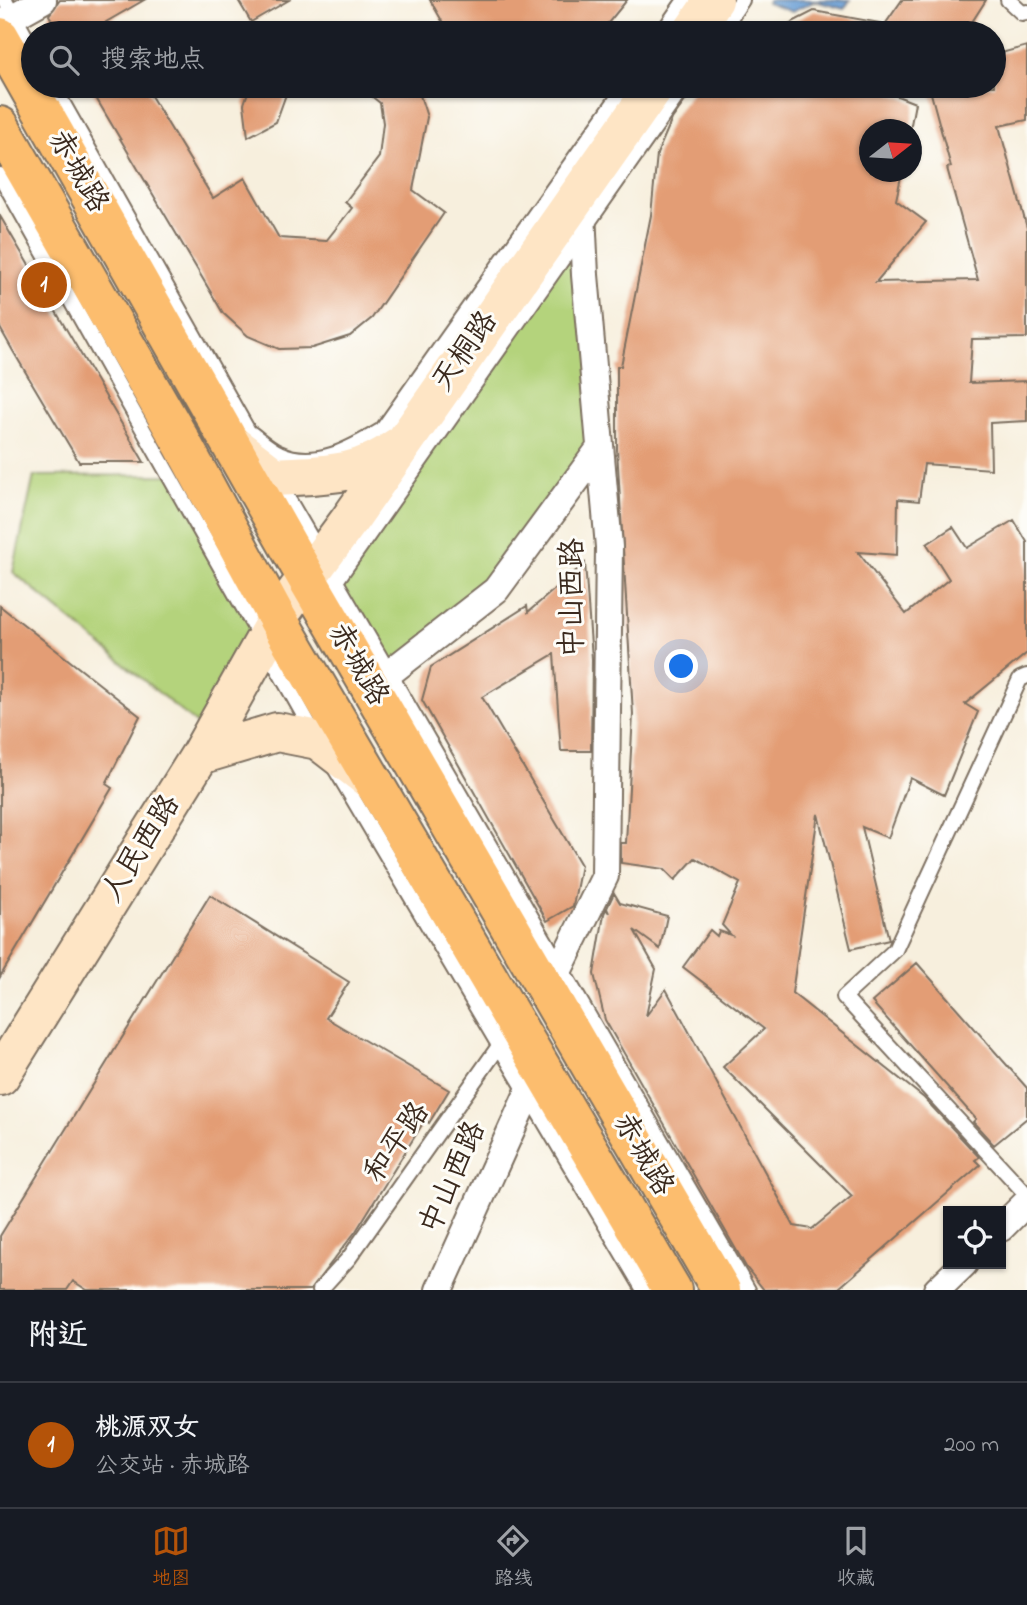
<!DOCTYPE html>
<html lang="zh">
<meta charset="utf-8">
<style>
body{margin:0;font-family:"Indie Flower","LXGW WenKai TC",sans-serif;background:#242831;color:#f1f3f6}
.controls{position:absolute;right:21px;bottom:21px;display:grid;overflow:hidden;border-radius:0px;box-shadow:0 2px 5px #0004}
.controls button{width:63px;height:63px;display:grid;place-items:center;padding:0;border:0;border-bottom:2px solid #363941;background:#171b24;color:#f1f3f6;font:35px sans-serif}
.compass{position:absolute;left:859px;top:119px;width:63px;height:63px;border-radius:50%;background:#171b24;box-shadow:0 2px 5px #0004;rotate:73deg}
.you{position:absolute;left:682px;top:667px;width:24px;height:24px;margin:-18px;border:5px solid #fff;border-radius:50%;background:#1a73e8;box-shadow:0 0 0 10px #1a73e833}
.badge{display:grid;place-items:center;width:46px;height:46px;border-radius:50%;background:#b45309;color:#fff;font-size:23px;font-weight:700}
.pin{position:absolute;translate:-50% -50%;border:4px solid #fff;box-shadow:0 2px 7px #0006}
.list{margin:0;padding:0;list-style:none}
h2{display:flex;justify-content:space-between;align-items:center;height:91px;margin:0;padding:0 28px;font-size:30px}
h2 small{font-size:23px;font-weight:400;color:#9ea1a6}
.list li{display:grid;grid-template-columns:46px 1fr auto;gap:21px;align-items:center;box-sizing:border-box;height:126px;padding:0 28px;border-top:2px solid #363941}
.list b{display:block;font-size:26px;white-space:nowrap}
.list p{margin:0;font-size:23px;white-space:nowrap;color:#9ea1a6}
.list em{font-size:23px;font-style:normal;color:#9ea1a6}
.icon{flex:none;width:38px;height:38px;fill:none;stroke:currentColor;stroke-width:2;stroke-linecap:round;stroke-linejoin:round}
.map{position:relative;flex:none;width:1027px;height:1290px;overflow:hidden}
.search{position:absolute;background:#171b24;box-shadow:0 2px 5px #0004;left:21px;right:21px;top:21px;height:77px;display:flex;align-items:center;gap:18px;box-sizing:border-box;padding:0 24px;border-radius:38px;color:#9ea1a6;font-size:26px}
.sheet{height:217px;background:#171b24}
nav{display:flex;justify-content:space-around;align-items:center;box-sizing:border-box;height:98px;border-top:2px solid #363941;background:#171b24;font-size:19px;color:#9ea1a6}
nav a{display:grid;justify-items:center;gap:4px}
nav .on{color:#b45309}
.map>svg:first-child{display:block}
.green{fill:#b4d37b;stroke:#787e4c;stroke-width:2}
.water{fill:#689dd4;stroke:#526479;stroke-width:2}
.building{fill:#e39d74}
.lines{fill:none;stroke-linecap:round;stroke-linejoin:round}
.lane-casing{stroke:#7d6f61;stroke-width:18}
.street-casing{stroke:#7d6f61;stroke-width:30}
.secondary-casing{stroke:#7d6f61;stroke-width:42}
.primary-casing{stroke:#7d6f61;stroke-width:42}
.lane{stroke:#fff;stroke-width:14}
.street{stroke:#fff;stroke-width:26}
.secondary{stroke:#fee5c5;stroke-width:38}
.primary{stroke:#fcbd6e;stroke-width:38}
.labels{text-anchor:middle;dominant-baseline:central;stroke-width:6;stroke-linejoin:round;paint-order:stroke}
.street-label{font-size:30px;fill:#3b2a1e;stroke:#fdfcf7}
</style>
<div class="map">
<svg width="1027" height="1290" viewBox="0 0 1027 1290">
<rect width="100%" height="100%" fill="#fdfcf7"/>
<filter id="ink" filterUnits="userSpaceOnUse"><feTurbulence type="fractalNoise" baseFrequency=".0143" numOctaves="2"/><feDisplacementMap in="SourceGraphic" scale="14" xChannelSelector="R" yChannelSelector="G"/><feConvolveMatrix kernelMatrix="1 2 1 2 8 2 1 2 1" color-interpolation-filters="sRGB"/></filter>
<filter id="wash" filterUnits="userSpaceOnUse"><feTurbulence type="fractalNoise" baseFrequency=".00686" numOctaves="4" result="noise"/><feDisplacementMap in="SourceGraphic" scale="28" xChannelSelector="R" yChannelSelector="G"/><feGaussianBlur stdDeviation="1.57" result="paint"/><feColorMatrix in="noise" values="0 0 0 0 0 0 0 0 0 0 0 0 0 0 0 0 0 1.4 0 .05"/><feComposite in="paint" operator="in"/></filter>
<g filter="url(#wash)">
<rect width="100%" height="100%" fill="#f7efdd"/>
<!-- green -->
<path class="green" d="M 582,230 L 600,448 L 496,590 L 388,674 L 336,581 Z
M 171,475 L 263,642 L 211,736 L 13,572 L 34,476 Z"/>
<!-- water -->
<path class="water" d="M 768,0 L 850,0 L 844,9 L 815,1 L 792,12 L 767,3 Z"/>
<g id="blocks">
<!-- building -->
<path class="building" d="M 60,0 L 144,0 L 106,22 L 113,33 L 59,33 L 49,15 Z
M 238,0 L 289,0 L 251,22 Z
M 430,0 L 627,0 L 600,33 L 449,33 Z
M 902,0 L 986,0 L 965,33 L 771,33 L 814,11 L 880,23 L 879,33 Z
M 1027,46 L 1027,120 L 999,126 L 1027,228 L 1027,338 L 972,339 L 969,383 L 1027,381 L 1027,421 L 990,423 L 991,469 L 924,464 L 919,501 L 898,499 L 897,555 L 858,552 L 906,614 L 949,579 L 927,544 L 953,527 L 967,548 L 1014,520 L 1027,542 L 1027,653 L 965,704 L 978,712 L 944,795 L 910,778 L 888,838 L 862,827 L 889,940 L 851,949 L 818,814 L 792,993 L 924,1098 L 979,1157 L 975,1160 L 980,1165 L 839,1288 L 764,1290 L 746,1267 L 605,1020 L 594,974 L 604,914 L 606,909 L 609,913 L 607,908 L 614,893 L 620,903 L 667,916 L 660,949 L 634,930 L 656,969 L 646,1016 L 666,989 L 794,1226 L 812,1229 L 852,1196 L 723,1067 L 764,1029 L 683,967 L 710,930 L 717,936 L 719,931 L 731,935 L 722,925 L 740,883 L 695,858 L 675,880 L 664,869 L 621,863 L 621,843 L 626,843 L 633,714 L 617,449 L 617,366 L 621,366 L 651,215 L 657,154 L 672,119 L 696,86 L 872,86 L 915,103 L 910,130 L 870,130 L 870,172 L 902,172 L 896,200 L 926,222 L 876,282 L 978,280 L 947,168 L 951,167 L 929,86 L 994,86 L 994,55 Z
M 89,86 L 145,86 L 213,198 L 245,178 L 279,238 L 326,241 L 352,208 L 345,202 L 379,157 L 383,123 L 380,103 L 359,86 L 417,86 L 427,117 L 413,190 L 444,213 L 372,318 L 350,336 L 312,348 L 279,349 L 248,336 L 223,313 Z
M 250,86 L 289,86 L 276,122 L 248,137 L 244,104 Z
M 0,216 L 65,327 L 144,462 L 79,462 L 13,351 L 0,328 Z
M 585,563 L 592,659 L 591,751 L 561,751 L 554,654 L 482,697 L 581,865 L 573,906 L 547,921 L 422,700 L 431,667 L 527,606 L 528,612 Z
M 0,606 L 140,716 L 106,784 L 112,788 L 0,977 Z
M 210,895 L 349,982 L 326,1018 L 449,1090 L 429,1123 L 425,1120 L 356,1231 L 310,1290 L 87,1290 L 73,1281 L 67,1290 L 0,1290 L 0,1236 Z
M 917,963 L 1027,1088 L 1027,1118 L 994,1145 L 973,1122 L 976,1119 L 872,1002 Z"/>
</g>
</g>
<g filter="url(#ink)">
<use href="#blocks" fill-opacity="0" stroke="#7d6f61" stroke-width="2"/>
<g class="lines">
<!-- lane casing -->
<g class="lane-casing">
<path id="lane" d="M 5,0 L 33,50
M 1008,0 L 1022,13 L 1027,12
M 662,33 L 685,0
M 720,33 L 742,0
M 53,86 L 257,447
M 0,175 L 315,735
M 252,434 C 260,440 270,449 279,453 C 315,470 352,448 382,430 L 626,86
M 277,480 L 748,1290
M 336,581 L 684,86
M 1027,676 L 1020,679 L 895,950 L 844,997 L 1027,1195
M 336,770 L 644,1290
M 320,1290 L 349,1258 L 504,1039"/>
</g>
<!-- street casing -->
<g class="street-casing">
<path id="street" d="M 0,24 L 43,0
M 388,674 L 496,590 L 600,448
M 548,992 L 605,876 L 609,547 L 585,275 L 581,191
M 1001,1228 L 1027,1202
M 439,1290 L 528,1093
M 937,1290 L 964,1264"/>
</g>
<!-- secondary casing -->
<g class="secondary-casing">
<path id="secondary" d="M 691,33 L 714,0
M 232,444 L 275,477 C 322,474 358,477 397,447
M 200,755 L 277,732 L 318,740 L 375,784
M 0,1076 L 200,755 L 277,618 L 349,521 L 655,86"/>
</g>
<!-- primary casing -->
<g class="primary-casing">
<path id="primary" d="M 0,37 L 306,577 L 721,1290
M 0,126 L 182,443 L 277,618 L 672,1290"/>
</g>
<!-- lane -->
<use href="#lane" class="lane"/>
<!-- street -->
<use href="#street" class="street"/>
<!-- secondary -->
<use href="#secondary" class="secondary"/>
<!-- primary -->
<use href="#primary" class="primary"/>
</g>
</g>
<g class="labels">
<!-- street labels -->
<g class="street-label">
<text transform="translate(77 172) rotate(60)">赤城路</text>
<text transform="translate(466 352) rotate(-55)">天桐路</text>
<text transform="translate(574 598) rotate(-90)">中山西路</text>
<text transform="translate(357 665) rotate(60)">赤城路</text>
<text transform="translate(142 849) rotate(-58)">人民西路</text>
<text transform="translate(398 1143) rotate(-55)">和平路</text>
<text transform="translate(642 1155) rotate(60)">赤城路</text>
<text transform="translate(454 1178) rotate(-66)">中山西路</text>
</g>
</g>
</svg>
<div class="controls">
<button><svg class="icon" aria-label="locate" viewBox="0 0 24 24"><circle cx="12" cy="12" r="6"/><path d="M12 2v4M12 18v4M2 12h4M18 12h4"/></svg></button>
</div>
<svg class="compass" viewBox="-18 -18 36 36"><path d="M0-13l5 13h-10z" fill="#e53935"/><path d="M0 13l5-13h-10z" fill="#9ea1a6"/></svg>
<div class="you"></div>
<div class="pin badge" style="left:44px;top:285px">1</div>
<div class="search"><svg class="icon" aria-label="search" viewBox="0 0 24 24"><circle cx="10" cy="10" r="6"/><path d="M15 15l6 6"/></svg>搜索地点</div>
</div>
<section class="sheet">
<h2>附近<small></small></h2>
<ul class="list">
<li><span class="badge">1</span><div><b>桃源双女</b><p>公交站 · 赤城路</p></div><em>200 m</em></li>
</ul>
</section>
<nav>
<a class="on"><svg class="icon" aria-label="map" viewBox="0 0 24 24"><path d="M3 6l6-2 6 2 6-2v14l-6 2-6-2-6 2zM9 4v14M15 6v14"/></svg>地图</a>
<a><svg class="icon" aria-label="directions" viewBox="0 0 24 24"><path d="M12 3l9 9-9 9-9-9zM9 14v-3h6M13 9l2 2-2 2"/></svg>路线</a>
<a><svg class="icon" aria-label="saved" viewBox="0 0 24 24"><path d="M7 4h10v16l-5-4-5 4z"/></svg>收藏</a>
</nav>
